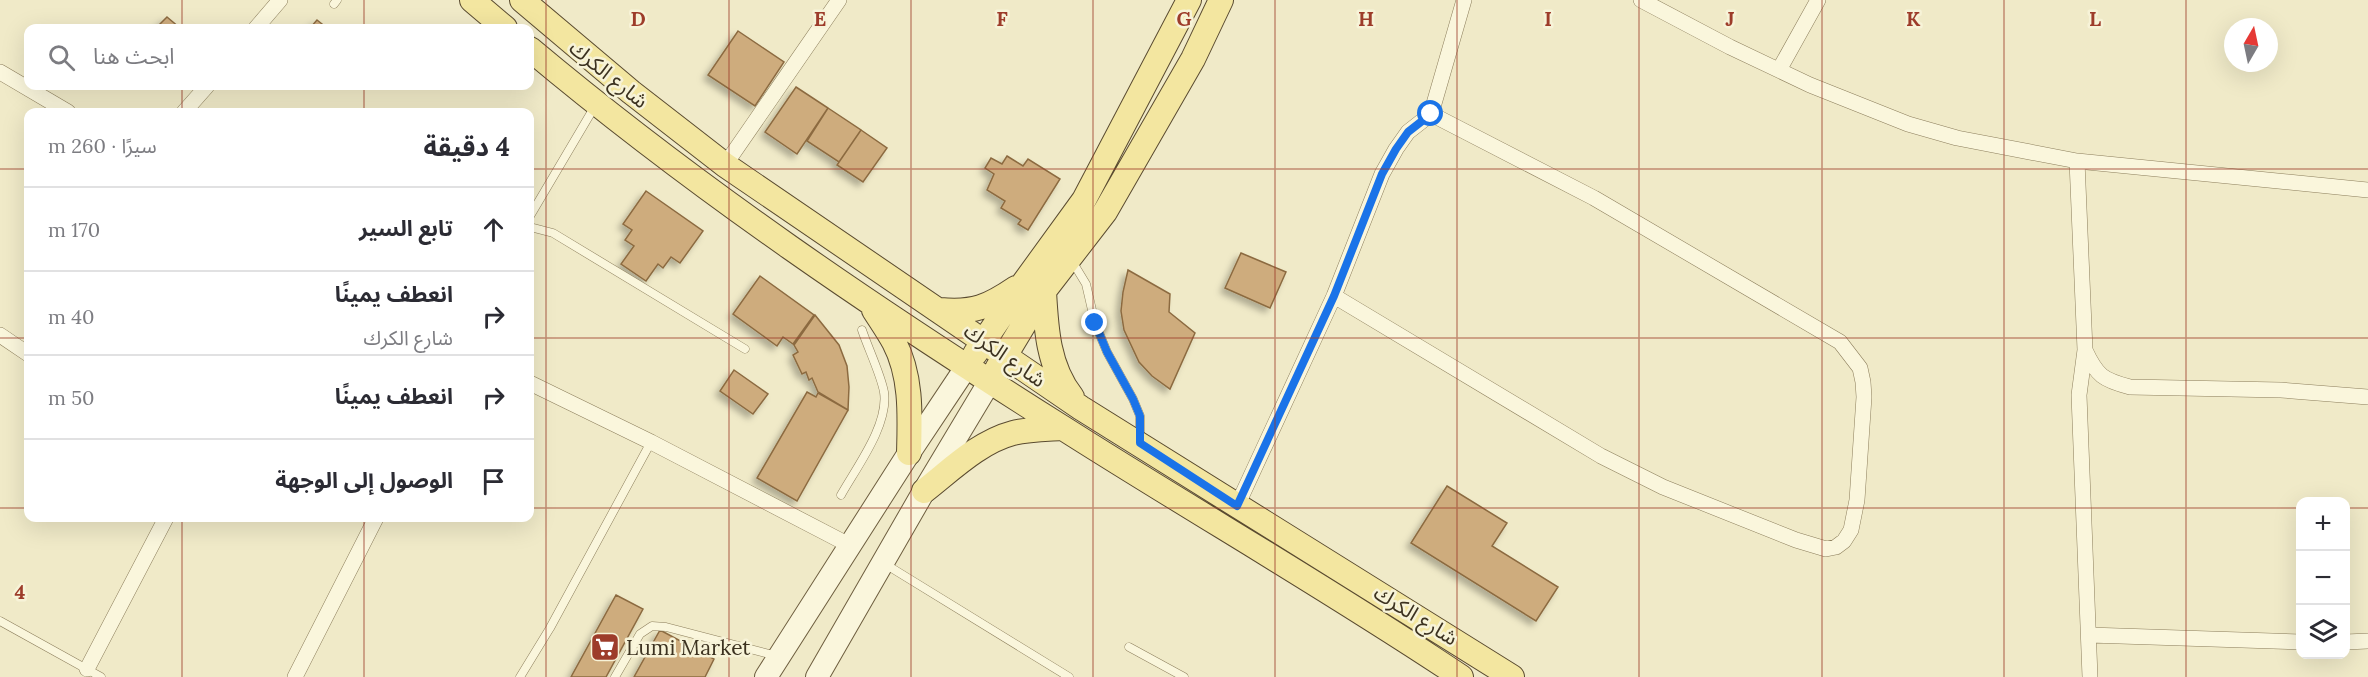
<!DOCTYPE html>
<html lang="ar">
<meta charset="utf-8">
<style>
body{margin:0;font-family:Lora,"Noto Sans Arabic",serif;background:#f2f2f3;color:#2b2b33;direction:rtl}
.controls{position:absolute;right:18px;bottom:18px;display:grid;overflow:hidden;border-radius:12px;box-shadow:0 6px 24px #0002}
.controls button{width:54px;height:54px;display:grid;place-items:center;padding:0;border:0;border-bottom:2px solid #e1e1e2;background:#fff;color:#2b2b33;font:30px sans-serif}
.compass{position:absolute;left:2224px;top:18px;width:54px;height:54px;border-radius:50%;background:#fff;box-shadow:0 6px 24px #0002;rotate:9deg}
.stop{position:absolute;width:18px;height:18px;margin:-14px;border:4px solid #1a73e8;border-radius:50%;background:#fff}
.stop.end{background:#1a73e8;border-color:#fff;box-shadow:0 2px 6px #0008}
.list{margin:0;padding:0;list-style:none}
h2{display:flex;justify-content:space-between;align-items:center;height:78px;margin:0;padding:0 24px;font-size:26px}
h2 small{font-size:20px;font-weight:400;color:#7c7c81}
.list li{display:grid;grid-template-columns:39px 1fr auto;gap:18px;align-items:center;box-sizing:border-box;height:84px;padding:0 24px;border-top:2px solid #e1e1e2}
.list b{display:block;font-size:22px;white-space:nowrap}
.list p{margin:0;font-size:20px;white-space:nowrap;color:#7c7c81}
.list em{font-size:20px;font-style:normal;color:#7c7c81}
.icon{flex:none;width:33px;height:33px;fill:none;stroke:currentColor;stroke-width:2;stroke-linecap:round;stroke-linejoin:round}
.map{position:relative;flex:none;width:2368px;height:677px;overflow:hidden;direction:ltr}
.search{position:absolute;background:#fff;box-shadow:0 6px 24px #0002;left:24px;top:24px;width:510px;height:66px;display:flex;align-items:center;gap:15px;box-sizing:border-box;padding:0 21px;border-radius:12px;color:#7c7c81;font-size:22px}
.panel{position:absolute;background:#fff;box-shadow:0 6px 24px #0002;left:24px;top:108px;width:510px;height:414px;border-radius:12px;direction:rtl}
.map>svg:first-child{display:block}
.building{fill:#ceac7d;stroke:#8c6b41;stroke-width:1.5;filter:url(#shadow)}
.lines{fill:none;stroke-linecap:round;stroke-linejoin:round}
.service-casing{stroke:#8c7e5c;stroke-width:9}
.minor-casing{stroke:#8c7e5c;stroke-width:16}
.secondary-casing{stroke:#6e5e3f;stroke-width:24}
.primary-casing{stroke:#5a4b30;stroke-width:26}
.service{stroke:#faf6dc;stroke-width:8}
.minor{stroke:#faf6dc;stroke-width:15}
.secondary{stroke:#faf6dc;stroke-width:22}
.primary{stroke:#f3e6a0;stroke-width:24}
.route{stroke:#1a73e8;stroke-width:8}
.grid{fill:none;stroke:#9d3c2a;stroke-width:1.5;stroke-opacity:0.55}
.labels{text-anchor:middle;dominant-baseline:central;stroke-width:5;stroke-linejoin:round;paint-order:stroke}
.street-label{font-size:21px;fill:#3c3220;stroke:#f7f3d8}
.poi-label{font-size:21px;fill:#3c3220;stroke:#f7f3d8;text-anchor:start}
.grid-label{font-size:20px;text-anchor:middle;font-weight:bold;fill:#9d3c2a;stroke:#f7f3d8;stroke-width:5;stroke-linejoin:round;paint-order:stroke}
</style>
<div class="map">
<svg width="2368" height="677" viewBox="0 0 2368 677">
<defs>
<filter id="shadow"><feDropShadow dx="-4.5" dy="4.5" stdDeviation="3" flood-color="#0004"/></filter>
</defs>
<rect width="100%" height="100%" fill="#f0eac8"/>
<!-- building -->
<path class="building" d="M 167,17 L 180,28 L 156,28 Z
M 317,20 L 327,28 L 310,28 Z
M 738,31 L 784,62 L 755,106 L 708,75 Z
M 796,87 L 828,108 L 797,154 L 765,132 Z
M 828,108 L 861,130 L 839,162 L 807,141 Z
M 861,130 L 887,148 L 863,182 L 837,165 Z
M 1007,156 L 1023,166 L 1028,159 L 1060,179 L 1028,230 L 1018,224 L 1021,220 L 1001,208 L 1005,201 L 987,190 L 994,174 L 985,168 L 991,158 L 1002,164 Z
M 646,191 L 703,231 L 680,263 L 671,257 L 663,268 L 658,264 L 646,281 L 621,264 L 634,246 L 625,240 L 632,230 L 623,224 Z
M 1241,253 L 1286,272 L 1270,308 L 1225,288 Z
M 1128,270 L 1170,294 L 1169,312 L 1195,333 L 1170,389 L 1152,376 L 1139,362 L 1124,330 L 1121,311 L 1123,292 Z
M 760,276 L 814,315 L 793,344 L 783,337 L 777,346 L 733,314 Z
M 815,315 L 839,345 L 847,366 L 849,387 L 848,410 L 818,392 L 812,378 L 809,380 L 806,372 L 802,374 L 793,355 L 798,352 L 794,345 Z
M 734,370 L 768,394 L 753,414 L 720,391 Z
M 807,392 L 816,397 L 818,393 L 848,410 L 797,501 L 757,478 Z
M 1447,486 L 1507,523 L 1492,546 L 1558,587 L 1536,621 L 1411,543 Z
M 616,595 L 643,609 L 606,677 L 571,677 Z
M 660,630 L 714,659 L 705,677 L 634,677 Z"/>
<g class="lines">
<!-- service casing -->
<g class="service-casing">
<path id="service" d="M 334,4 L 337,0
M 530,216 L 595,106
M 530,227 L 553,233 L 745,349
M 1072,261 L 1086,284 L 1095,323 L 1107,352 L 1133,399 L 1140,416 L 1140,440
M 841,495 C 856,468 889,425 884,392 C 881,375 868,348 862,330
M 885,564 L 1069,677
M 0,621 L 101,677
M 1129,647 L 1184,677
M 520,677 L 550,628 L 651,442
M 615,677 L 640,634 L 652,626 L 666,627 L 777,656"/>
</g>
<!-- minor casing -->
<g class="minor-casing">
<path id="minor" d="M 1641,0 L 1730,47 L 1810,85 L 1908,124 L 1957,138 L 2077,161 L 2368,190
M 256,28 L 280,0
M 1779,70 L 1818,0
M 0,72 L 68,112
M 184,112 L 207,86
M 2077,161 L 2085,350 C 2097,376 2103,380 2130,387 L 2281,390 L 2368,397
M 725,165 L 839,0
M 1334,296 L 1601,456 L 1663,487 L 1796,540 L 1826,549 L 1836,547 L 1844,541 L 1851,530 L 1857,500 L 1864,397 L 1863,382 L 1860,368 L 1840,342 L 1594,198 L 1431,114
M 0,335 L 28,354
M 2085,350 L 2079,395 L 2090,677
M 530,383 L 651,442 L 851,546
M 1237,506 L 1334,296 L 1382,174 L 1396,149 L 1408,132 L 1431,114 L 1464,0
M 2089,635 L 2300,642
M 2346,642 L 2368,641
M 87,669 L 166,518
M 295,677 L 376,518"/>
</g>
<!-- secondary casing -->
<g class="secondary-casing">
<path id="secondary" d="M 766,677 L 909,453 L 967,366
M 817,677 L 924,491 L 990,381"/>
</g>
<!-- primary casing -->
<g class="primary-casing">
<path id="primary" d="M 472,0 L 505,28
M 522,0 L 631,92 L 725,165 L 1081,408 L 1512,677
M 530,49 C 697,189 879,312 1063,428 C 1195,512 1331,590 1461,677
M 1044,291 C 1046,328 1048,367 1072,397
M 874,310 C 881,321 888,331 894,342 C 912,376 910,416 909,453
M 940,310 C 974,313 988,307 1016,288
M 975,354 L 1023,284 L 1084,200 L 1189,0
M 997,369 L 1044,291 L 1105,212 L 1193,59 L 1221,0
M 924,491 C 951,470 979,442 1013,433 C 1029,429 1047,429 1063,428"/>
</g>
<!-- service -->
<use href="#service" class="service"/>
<!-- minor -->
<use href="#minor" class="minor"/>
<!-- secondary -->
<use href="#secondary" class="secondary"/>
<!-- primary -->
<use href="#primary" class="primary"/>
</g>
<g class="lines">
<!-- route -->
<path class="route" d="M 1095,323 L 1107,352 L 1133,399 L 1140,416 L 1140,443 L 1237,506 L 1334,296 L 1382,174 L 1396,149 L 1408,132 L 1431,114"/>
</g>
<!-- grid -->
<path class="grid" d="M 182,0 L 182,28M 364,0 L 364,28M 546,0 L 546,677M 729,0 L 729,677M 911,0 L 911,677M 1093,0 L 1093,677M 1275,0 L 1275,677M 1457,0 L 1457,677M 1639,0 L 1639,677M 1822,0 L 1822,677M 2004,0 L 2004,677M 2186,0 L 2186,677M 182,86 L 182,112M 364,86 L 364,112M 0,169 L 28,169M 530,169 L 2368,169M 0,338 L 28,338M 530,338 L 2368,338M 0,508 L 28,508M 530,508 L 2300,508M 2346,508 L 2368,508M 182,518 L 182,677M 364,518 L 364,677"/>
<!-- icons -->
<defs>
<g id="supermarket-square" transform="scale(1.5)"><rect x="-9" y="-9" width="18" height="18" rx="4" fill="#9d3c2a" stroke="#f7f3d8"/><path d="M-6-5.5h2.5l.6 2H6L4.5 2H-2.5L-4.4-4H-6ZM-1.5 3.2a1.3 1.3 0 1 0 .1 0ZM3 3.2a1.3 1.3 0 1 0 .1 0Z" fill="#fff"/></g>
</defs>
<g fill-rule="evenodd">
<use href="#supermarket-square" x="605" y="647"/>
</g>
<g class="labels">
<!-- street labels -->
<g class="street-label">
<text transform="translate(609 74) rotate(39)">شارع الكرك</text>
<text transform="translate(1005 355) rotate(35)">شارع الكرك</text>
<text transform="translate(1416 615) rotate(32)">شارع الكرك</text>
</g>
<!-- poi labels -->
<g class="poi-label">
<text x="626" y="647">Lumi Market</text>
</g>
</g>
<g class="grid-label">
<text x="638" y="26">D</text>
<text x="820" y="26">E</text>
<text x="1002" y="26">F</text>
<text x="1184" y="26">G</text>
<text x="1366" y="26">H</text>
<text x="1548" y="26">I</text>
<text x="1730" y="26">J</text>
<text x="1913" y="26">K</text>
<text x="2095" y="26">L</text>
<text x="20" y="599">4</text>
</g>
</svg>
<div class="controls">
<button>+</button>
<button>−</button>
<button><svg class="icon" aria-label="layers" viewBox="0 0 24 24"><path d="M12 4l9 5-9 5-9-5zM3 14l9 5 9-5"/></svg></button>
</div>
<svg class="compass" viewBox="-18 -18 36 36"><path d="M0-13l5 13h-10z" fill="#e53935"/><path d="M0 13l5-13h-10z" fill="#7c7c81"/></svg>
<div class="stop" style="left:1431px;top:114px"></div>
<div class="stop end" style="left:1095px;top:323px"></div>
<div class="search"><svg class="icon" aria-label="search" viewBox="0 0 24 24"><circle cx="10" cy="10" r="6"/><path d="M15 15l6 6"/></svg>ابحث هنا</div>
<section class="panel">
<h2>4 دقيقة<small>سيرًا · 260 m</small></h2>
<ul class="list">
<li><svg class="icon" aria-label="ahead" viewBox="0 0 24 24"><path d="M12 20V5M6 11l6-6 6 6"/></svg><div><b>تابع السير</b></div><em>170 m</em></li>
<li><svg class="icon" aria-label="right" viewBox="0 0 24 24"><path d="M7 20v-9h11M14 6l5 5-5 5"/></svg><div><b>انعطف يمينًا</b><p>شارع الكرك</p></div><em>40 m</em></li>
<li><svg class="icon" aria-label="right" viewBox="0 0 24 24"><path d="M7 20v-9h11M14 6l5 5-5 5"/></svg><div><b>انعطف يمينًا</b></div><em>50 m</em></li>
<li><svg class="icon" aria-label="arrive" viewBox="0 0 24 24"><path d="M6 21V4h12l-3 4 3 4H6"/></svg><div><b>الوصول إلى الوجهة</b></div></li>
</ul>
</section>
</div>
